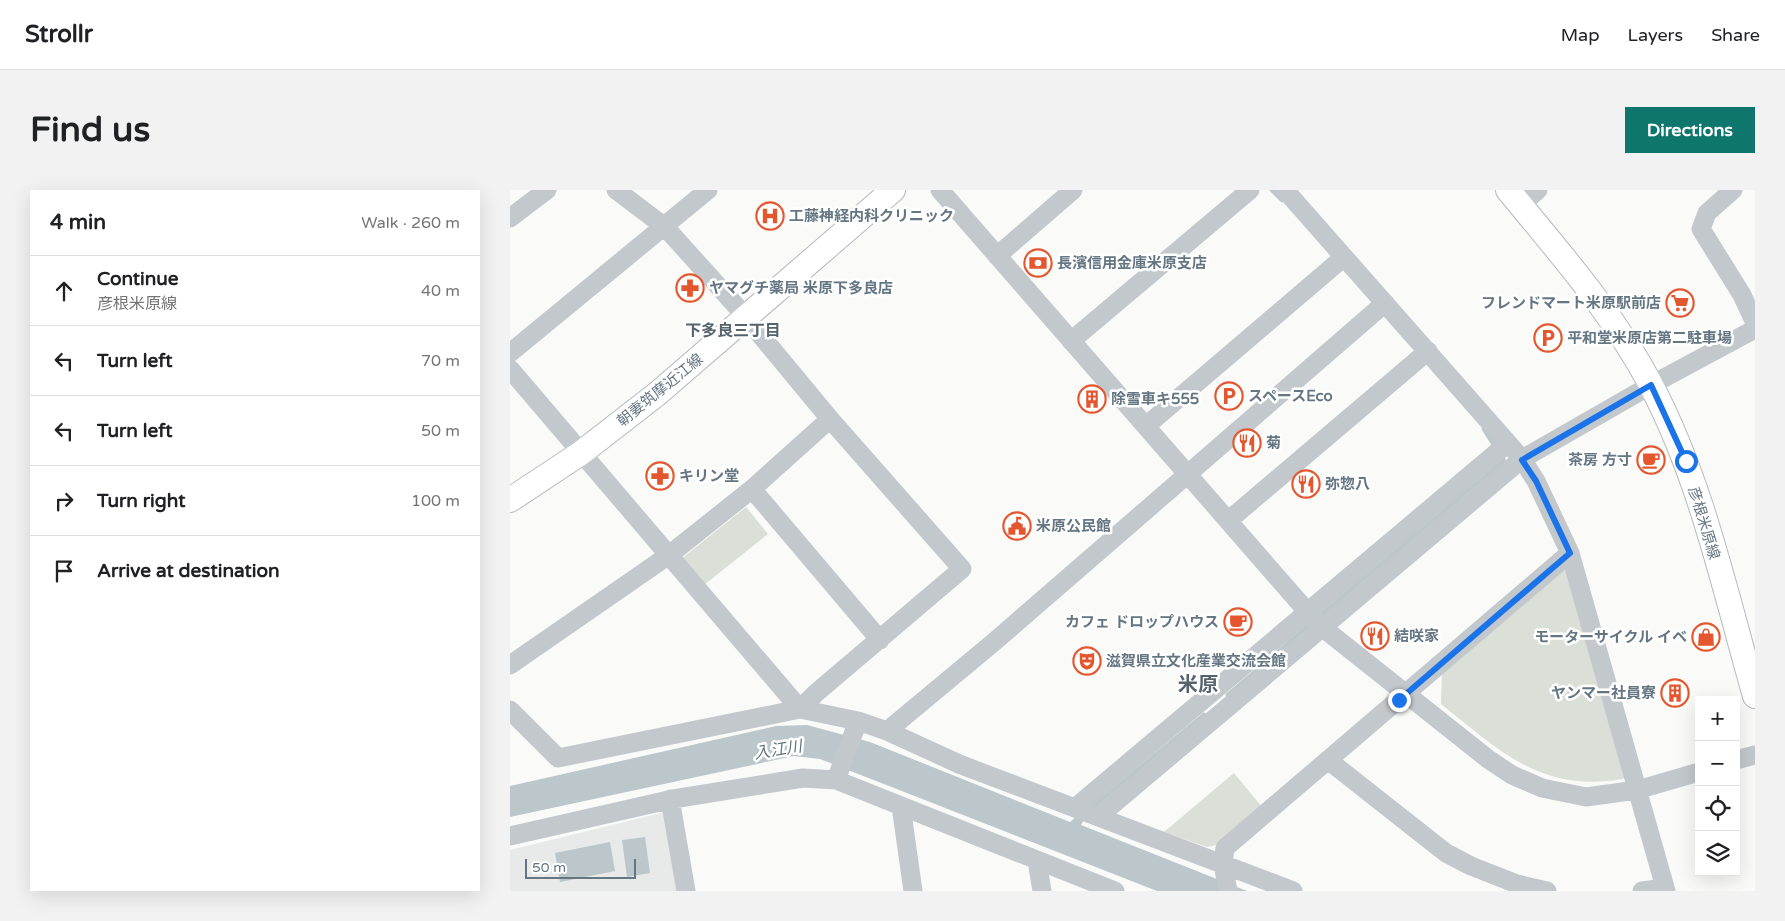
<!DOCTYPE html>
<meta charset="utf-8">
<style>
body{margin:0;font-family:"Varela Round","Noto Sans JP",sans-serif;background:#f2f2f2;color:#202124}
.controls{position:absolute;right:15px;bottom:15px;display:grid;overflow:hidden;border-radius:0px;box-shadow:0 5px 20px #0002}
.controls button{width:45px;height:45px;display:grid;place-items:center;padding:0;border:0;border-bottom:1px solid #e0e0e0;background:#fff;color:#202124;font:25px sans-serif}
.scale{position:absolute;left:15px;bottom:12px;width:111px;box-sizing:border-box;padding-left:5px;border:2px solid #657683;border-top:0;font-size:14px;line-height:18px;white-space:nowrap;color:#657683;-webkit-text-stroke:4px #fff;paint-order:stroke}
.stop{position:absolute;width:15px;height:15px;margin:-11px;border:4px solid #1a73e8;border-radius:50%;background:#fff}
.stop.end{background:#1a73e8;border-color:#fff;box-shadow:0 1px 5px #0008}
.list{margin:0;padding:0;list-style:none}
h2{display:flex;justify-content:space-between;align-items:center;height:65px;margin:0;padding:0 20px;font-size:21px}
h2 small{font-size:16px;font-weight:400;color:#757577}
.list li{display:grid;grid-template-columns:32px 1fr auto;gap:15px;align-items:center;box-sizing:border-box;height:70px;padding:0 20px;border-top:1px solid #e0e0e0}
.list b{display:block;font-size:19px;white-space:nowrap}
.list p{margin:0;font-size:16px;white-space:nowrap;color:#757577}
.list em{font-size:16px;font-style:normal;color:#757577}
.icon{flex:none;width:28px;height:28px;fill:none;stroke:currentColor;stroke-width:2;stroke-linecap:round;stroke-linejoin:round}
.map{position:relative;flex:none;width:1245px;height:701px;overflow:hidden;border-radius:0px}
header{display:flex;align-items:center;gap:30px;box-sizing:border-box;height:70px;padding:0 25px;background:#fff;border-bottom:1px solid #e0e0e0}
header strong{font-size:24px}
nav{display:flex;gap:28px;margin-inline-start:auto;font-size:18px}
.intro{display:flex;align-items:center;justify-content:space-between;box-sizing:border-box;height:120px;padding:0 30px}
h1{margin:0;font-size:35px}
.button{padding:12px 22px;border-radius:0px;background:#0f766e;color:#fff;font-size:18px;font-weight:700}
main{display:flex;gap:30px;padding:0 30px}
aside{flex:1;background:#fff;border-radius:0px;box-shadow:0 5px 20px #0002}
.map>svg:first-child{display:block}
.built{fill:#e8e9e9}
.green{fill:#dadfd7}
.water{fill:#bbc7cb}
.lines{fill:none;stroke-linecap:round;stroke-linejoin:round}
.stream{stroke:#bbc7cb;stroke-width:4.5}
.major-casing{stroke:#b5babe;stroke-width:26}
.minor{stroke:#c3c8cc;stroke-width:19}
.major{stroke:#fff;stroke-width:24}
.route{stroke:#1a73e8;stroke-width:6}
.labels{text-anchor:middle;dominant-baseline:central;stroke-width:5;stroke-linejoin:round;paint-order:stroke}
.poi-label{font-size:15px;font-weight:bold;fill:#657683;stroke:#fff;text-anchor:start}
.street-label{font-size:15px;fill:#657683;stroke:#fff}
.neighbourhood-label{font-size:16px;font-weight:bold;fill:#57646e;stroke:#fff}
.water-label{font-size:16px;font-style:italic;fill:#60757c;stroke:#fff}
.district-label{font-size:20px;font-weight:bold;fill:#57646e;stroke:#fff}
</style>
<header>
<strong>Strollr</strong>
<nav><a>Map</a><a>Layers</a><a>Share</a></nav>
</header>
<div class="intro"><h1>Find us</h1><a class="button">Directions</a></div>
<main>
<aside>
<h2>4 min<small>Walk · 260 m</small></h2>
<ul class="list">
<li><svg class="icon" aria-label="ahead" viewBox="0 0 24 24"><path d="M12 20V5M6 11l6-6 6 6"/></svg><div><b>Continue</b><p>彦根米原線</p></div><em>40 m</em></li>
<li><svg class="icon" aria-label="left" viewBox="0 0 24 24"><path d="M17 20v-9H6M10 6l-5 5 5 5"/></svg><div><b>Turn left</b></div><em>70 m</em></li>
<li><svg class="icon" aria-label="left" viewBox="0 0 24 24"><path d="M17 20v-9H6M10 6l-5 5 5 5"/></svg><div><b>Turn left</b></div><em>50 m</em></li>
<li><svg class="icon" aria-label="right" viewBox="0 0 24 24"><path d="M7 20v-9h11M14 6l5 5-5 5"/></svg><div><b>Turn right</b></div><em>100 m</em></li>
<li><svg class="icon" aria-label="arrive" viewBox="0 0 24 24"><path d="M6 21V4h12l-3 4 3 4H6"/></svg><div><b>Arrive at destination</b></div></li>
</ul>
</aside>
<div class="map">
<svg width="1245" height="701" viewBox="0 0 1245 701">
<rect width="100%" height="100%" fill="#fafaf8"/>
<!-- built -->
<path class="built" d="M 155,622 L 168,701 L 0,701 L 0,660 Z"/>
<!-- green -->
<path class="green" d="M 236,317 L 258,344 L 194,395 L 172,368 Z
M 1053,380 L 1059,382 L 1116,584 L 1113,589 C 1031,603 990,561 931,514 L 932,478 Z
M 724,583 L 753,618 L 707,655 L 697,657 L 654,642 Z"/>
<!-- water -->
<path class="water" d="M 297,535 L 360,552 L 560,632 L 566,627 L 574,630 L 571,635 L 737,701 L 647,701 L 310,569 L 284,566 L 0,627 L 0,596 L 266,536 Z
M 135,647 L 140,683 L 117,687 L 112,650 Z
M 100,652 L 105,681 L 50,692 L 45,663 Z"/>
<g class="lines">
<!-- stream -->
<path class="stream" d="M 762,0 L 772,10
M 974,239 L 986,258
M 809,427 L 994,271 L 991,266
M 718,505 L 801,434
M 581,619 L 694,525"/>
<!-- major casing -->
<g class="major-casing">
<path id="major" d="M 998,0 C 1049,62 1103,123 1141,195 C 1192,292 1215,402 1245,506
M 0,310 L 71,263 L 147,204 L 383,0"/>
</g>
<!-- minor -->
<path class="minor" d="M 430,0 L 808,434 L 978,569 L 1002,585 L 1032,598 L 1076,607 L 1127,600 L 1189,582
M 775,0 L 1012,269 L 1026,291 L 1060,363 L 1156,701
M 1223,0 L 1197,23 L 1191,39 L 1232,105 L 1245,133
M 1011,15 L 1028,0
M 0,28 L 37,0
M 487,66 L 563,0
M 561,151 L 740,0
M 0,163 L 198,0
M 0,179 L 290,519 L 306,503 L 452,379 L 320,229 L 228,118 L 155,37 L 106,0
M 636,236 L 834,67
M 242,299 L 370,450
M 719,330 L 918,161
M 0,475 L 159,365 L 242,299 L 320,229
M 0,520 L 48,568 L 290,519 L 348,531 L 377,541 L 449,574 L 783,701
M 377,541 L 484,452 L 875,113
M 818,570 L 936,663 L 961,676 L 1007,694 L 1037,701
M 1226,570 L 1245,565
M 326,590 L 605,701
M 160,609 L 176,701
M 391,616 L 403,701
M 566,617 L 998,253
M 589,626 L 1012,269 L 1141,195 L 1245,139
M 0,646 L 163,609 L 293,588 L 326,590 L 348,531
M 527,671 L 532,701
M 718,701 L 713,674 L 715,658 L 1060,363
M 1132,701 L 1155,698"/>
<!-- major -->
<use href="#major" class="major"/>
</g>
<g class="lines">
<!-- route -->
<path class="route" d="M 889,510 L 1060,363 L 1026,291 L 1012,270 L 1141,195 L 1176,271"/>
</g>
<!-- icons -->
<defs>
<g id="hospital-ring" transform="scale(1.4375)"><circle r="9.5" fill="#fff" stroke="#e4572e" stroke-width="1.5"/><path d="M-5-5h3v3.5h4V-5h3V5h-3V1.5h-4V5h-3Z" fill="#e4572e"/></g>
<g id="bank-ring" transform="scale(1.4375)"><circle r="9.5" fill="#fff" stroke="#e4572e" stroke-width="1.5"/><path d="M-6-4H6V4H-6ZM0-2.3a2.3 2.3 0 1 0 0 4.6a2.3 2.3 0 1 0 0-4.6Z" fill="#e4572e"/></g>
<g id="pharmacy-ring" transform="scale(1.4375)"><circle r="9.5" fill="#fff" stroke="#e4572e" stroke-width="1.5"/><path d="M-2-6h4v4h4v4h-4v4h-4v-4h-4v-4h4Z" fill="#e4572e"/></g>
<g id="supermarket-ring" transform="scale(1.4375)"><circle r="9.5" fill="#fff" stroke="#e4572e" stroke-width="1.5"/><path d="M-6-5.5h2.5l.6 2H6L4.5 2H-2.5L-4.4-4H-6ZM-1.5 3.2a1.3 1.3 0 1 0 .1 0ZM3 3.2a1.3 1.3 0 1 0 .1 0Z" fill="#e4572e"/></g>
<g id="parking-ring" transform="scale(1.4375)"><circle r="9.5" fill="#fff" stroke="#e4572e" stroke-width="1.5"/><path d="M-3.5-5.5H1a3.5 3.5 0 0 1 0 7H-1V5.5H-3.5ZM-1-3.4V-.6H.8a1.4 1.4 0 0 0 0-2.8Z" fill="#e4572e"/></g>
<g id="building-ring" transform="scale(1.4375)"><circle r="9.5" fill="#fff" stroke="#e4572e" stroke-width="1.5"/><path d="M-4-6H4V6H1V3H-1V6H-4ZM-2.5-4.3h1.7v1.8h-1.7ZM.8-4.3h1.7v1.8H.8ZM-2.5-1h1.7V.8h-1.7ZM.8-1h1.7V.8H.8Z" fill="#e4572e"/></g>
<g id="restaurant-ring" transform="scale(1.4375)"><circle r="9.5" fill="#fff" stroke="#e4572e" stroke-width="1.5"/><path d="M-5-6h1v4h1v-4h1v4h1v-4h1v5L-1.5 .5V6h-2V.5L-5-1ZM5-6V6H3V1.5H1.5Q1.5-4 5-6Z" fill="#e4572e"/></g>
<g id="cafe-ring" transform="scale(1.4375)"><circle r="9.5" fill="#fff" stroke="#e4572e" stroke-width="1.5"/><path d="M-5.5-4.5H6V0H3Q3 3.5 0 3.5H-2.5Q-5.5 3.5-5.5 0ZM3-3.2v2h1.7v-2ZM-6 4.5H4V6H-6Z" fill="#e4572e"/></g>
<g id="civic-ring" transform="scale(1.4375)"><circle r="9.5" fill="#fff" stroke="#e4572e" stroke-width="1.5"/><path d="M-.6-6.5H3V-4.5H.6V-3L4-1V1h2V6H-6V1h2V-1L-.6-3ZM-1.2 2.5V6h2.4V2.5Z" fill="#e4572e"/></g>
<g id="shop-ring" transform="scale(1.4375)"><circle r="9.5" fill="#fff" stroke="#e4572e" stroke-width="1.5"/><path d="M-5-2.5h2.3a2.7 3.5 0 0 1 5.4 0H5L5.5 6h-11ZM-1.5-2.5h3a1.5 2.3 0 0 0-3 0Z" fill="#e4572e"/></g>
<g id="theatre-ring" transform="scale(1.4375)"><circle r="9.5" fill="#fff" stroke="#e4572e" stroke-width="1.5"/><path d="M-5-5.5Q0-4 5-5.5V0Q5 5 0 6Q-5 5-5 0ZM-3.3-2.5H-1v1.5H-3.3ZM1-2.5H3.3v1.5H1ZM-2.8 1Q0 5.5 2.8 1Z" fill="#e4572e"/></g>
</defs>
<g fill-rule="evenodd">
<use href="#hospital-ring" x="260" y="26"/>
<use href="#bank-ring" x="528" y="73"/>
<use href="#pharmacy-ring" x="180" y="98"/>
<use href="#supermarket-ring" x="1170" y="113"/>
<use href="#parking-ring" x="1038" y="148"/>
<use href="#parking-ring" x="719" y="206"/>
<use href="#building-ring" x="582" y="209"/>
<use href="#restaurant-ring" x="737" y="253"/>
<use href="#cafe-ring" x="1141" y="270"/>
<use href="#pharmacy-ring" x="150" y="286"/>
<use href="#restaurant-ring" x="796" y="294"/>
<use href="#civic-ring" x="507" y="336"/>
<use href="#cafe-ring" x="728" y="432"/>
<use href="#restaurant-ring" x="865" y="446"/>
<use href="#shop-ring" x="1196" y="447"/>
<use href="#theatre-ring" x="577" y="471"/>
<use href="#building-ring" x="1165" y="503"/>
</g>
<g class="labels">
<!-- poi labels -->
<g class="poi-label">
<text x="279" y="26">工藤神経内科クリニック</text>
<text x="547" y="73">長濱信用金庫米原支店</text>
<text x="199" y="98">ヤマグチ薬局 米原下多良店</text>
<text x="1151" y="113" text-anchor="end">フレンドマート米原駅前店</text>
<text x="1057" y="148">平和堂米原店第二駐車場</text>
<text x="738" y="206">スペースEco</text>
<text x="601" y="209">除雪車キ555</text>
<text x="756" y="253">菊</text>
<text x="1122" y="270" text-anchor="end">茶房 方寸</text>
<text x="169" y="286">キリン堂</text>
<text x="815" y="294">弥惣八</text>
<text x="526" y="336">米原公民館</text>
<text x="709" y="432" text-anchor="end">カフェ ドロップハウス</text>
<text x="884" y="446">結咲家</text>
<text x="1177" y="447" text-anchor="end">モーターサイクル イベ</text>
<text x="596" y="471">滋賀県立文化産業交流会館</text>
<text x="1146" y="503" text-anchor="end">ヤンマー社員寮</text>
</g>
<!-- street labels -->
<g class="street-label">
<text transform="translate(150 200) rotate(-39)">朝妻筑摩近江線</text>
<text transform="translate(1194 333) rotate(73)">彦根米原線</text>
</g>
<!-- neighbourhood labels -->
<g class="neighbourhood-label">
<text x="223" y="141">下多良三丁目</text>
</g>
<!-- water labels -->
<g class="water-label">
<text transform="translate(268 560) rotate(-9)">入江川</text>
</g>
<!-- district labels -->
<g class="district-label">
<text x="688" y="495">米原</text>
</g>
</g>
</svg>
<div class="controls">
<button>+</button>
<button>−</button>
<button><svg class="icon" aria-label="locate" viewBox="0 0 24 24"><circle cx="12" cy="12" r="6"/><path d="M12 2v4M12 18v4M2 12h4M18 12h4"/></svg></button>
<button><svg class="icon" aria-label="layers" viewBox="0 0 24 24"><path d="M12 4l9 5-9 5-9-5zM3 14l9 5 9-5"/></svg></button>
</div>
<div class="scale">50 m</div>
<div class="stop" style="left:1176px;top:271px"></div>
<div class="stop end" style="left:889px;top:510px"></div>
</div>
</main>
